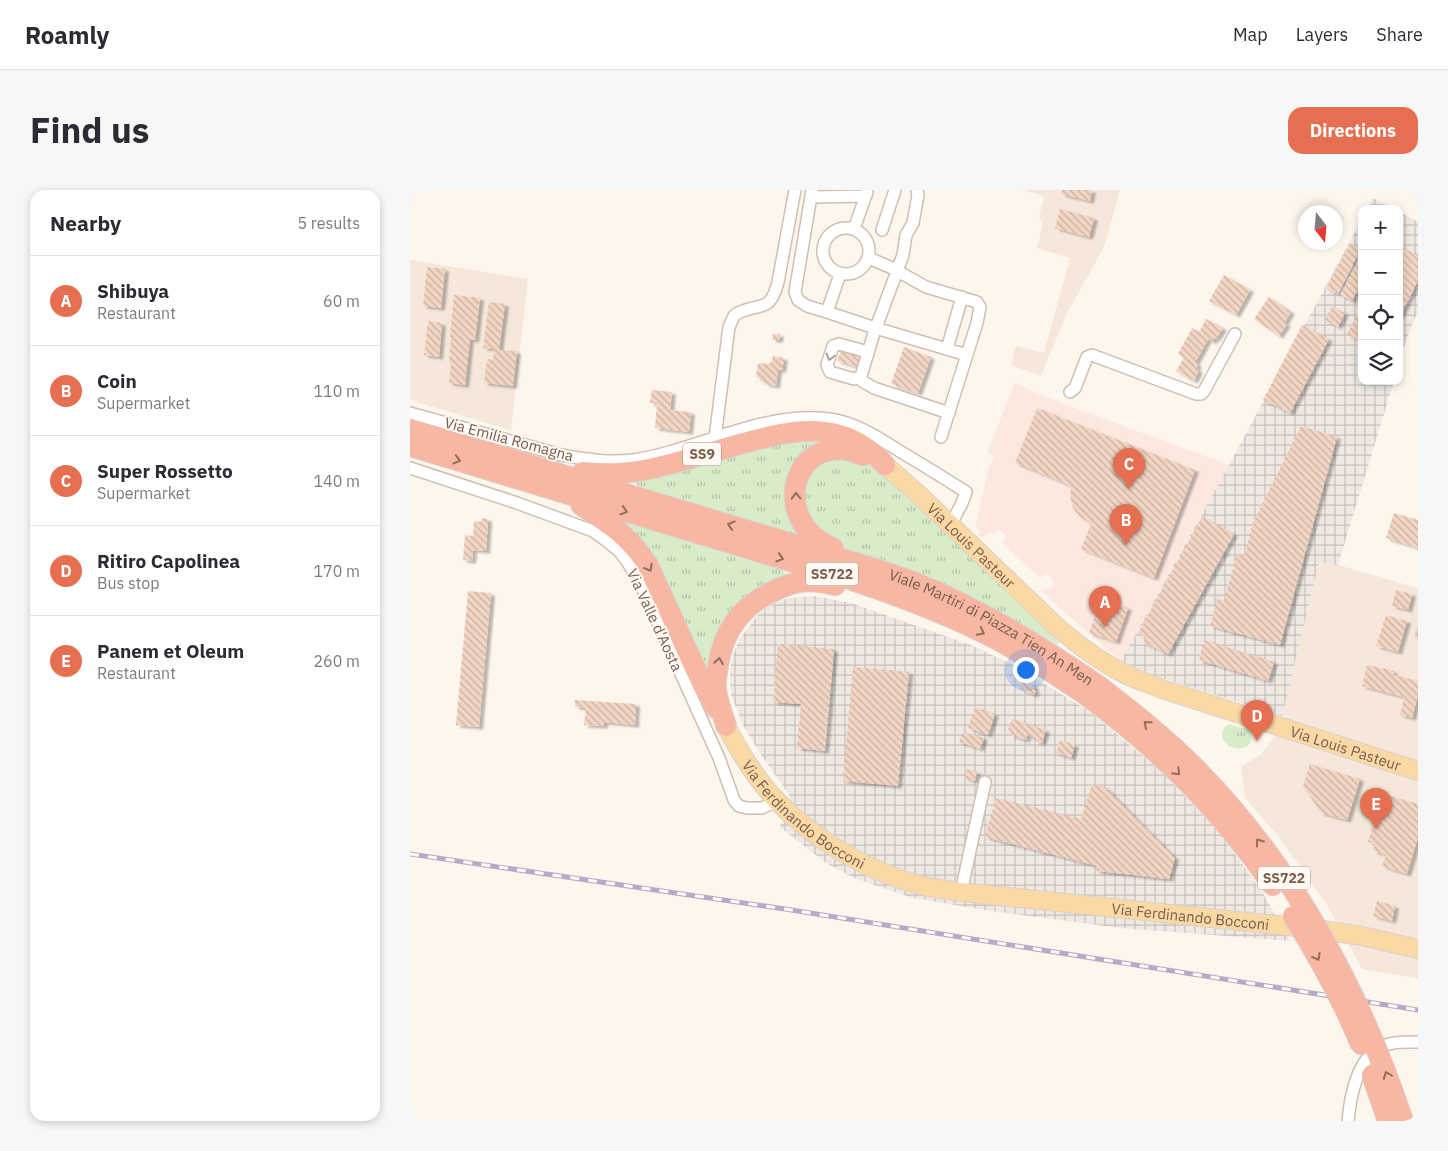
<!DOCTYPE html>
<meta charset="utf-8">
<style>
body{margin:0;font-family:"IBM Plex Sans",sans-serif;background:#f7f7f7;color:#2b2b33}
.controls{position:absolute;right:15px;top:15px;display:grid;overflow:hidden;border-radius:10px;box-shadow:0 2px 8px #0003}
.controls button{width:45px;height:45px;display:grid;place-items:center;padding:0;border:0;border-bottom:1px solid #e1e1e2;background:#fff;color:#2b2b33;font:25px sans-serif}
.compass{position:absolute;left:888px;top:15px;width:45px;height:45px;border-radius:50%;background:#fff;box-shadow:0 2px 8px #0003;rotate:164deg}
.you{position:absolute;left:615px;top:479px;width:18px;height:18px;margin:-12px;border:4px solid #fff;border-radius:50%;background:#1a73e8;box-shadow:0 0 0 8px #1a73e833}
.badge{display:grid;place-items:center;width:32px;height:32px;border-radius:50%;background:#e76f51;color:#fff;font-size:16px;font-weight:700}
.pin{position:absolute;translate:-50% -41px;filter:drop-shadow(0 1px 2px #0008)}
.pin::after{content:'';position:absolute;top:26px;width:18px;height:15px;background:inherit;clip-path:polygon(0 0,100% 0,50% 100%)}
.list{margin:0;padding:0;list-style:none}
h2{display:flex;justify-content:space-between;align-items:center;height:65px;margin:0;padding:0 20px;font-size:21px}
h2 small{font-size:16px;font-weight:400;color:#7c7c81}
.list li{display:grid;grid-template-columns:32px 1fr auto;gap:15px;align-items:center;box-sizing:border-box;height:90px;padding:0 20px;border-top:1px solid #e1e1e2}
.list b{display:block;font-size:19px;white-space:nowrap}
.list p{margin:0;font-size:16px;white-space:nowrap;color:#7c7c81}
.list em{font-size:16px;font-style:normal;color:#7c7c81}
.icon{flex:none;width:28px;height:28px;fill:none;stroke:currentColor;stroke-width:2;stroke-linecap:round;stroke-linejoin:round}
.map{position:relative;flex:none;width:1008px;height:931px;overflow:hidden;border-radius:15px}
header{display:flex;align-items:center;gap:30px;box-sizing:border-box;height:70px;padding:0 25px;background:#fff;border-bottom:1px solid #e1e1e2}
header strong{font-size:24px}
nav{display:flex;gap:28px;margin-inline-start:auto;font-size:18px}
.intro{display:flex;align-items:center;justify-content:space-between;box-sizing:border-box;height:120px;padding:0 30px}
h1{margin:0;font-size:35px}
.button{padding:12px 22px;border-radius:15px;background:#e76f51;color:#fff;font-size:18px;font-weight:700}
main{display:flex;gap:30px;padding:0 30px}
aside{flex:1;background:#fff;border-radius:15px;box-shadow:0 2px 8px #0003}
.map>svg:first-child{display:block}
.residential{fill:#f5e8da}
.commercial{fill:#fde8e0}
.industrial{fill:url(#industrial-grid)}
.grass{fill:url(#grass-tufts)}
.building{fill:url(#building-back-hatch);filter:url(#shadow)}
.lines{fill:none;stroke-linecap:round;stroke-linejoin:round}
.street-casing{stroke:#d1beb0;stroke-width:14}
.primary-casing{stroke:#dad1cd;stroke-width:20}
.highway-casing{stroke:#dad1cd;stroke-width:22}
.street{stroke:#fff;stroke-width:11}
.primary{stroke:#fbd9a5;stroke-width:18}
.highway{stroke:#f7b7a3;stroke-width:20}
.rail-casing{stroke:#b9a8c9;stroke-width:5}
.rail{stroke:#fffaf3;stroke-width:3;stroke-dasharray:9;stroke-linecap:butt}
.highway-bridge-casing{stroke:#dad1cd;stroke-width:22;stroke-linecap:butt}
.highway-bridge{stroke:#f7b7a3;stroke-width:20}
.oneway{stroke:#af9d94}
.oneway2{stroke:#936e5e}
.labels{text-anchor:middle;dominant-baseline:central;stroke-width:4;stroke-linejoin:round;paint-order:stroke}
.shield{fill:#fffaf3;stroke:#a28b7f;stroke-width:1}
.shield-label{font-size:14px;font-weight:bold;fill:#7a5c4d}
.street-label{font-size:15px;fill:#7a5c4d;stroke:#fffaf3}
</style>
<header>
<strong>Roamly</strong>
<nav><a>Map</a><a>Layers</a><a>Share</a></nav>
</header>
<div class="intro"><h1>Find us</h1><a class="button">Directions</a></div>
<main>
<aside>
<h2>Nearby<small>5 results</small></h2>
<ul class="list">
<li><span class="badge">A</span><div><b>Shibuya</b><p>Restaurant</p></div><em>60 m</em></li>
<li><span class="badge">B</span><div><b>Coin</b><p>Supermarket</p></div><em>110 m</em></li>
<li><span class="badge">C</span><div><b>Super Rossetto</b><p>Supermarket</p></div><em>140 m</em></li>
<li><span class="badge">D</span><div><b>Ritiro Capolinea</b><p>Bus stop</p></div><em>170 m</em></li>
<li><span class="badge">E</span><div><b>Panem et Oleum</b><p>Restaurant</p></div><em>260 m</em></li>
</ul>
</aside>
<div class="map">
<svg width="1008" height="931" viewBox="0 0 1008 931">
<defs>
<pattern id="industrial-grid" width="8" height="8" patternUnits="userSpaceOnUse" patternTransform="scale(1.25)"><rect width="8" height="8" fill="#efe9e4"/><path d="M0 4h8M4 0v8" fill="none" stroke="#c7c0bb"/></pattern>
<pattern id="grass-tufts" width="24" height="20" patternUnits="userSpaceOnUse" patternTransform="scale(1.25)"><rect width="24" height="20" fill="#d8ecc9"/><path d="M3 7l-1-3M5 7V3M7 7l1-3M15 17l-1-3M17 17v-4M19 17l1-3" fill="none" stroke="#b4c2a5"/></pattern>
<pattern id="building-back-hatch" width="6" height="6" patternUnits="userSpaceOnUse" patternTransform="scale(1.25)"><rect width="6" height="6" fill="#f3d5c3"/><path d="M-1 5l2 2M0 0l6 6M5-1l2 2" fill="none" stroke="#cab0a1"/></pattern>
<filter id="shadow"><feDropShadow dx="4" dy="2.5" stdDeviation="1" flood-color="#0004"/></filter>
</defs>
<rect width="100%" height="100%" fill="#fdf6ec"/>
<!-- residential -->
<path class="residential" d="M 613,0 L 710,0 L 694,57 L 656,125 L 631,186 L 601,175 L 606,156 L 634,163 L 660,68 L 627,58 L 633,33 L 629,27 L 634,6 Z
M 0,70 L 118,89 L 101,240 L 0,210 Z
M 909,372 L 928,375 L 1008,398 L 1008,788 L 952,779 L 917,715 L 869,647 L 835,608 L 831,577 L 851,564 L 866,545 Z"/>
<!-- commercial -->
<path class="commercial" d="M 605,192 L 627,204 L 819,275 L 711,471 L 653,421 L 631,400 L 639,399 L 643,396 L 644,391 L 636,384 L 630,388 L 591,352 L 597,346 L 588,339 L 584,344 L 581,342 L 572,348 L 568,345 L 571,340 L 565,338 L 579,276 L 585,266 L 577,263 Z"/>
<!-- industrial -->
<path class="industrial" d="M 963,8 L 983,19 L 957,19 Z
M 989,22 L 1008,32 L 1008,121 L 998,145 L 989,172 Z
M 952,29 L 952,191 L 984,191 L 928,375 L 909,372 L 872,526 L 742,485 L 711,471 L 819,275 Z
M 404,406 L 441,413 L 561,455 L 607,477 L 679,521 L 752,582 L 810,643 L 854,705 L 880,751 L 710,738 L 581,721 L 503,708 L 444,688 L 416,673 L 370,637 L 380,606 L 349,562 L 333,535 L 321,505 L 320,492 L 320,482 L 323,466 L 329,450 L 347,426 L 356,418 L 367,412 L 378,408 Z"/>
<!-- grass -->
<path class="grass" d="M 376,247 L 432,252 L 400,264 L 383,332 L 386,344 L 384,345 L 245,304 L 230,297 L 223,292 Z
M 412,269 L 453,270 L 463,275 L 509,316 L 629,431 L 649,452 L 648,455 L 620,439 L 487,375 L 427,356 L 393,326 L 393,287 Z
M 209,330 L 331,368 L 371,379 L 376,384 L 376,389 L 352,400 L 302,491 Z
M 819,534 L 842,541 L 841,551 L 838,556 C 822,565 801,546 819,534 Z"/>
<!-- building -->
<path class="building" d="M 652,0 L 682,0 L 680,11 L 651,4 Z
M 650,19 L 684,28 L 679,47 L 645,38 Z
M 940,53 L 951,59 L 928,104 L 916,98 Z
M 989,56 L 1008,66 L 1008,91 L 989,128 Z
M 952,63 L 952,92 L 942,111 L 930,105 Z
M 17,77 L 35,79 L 31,118 L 13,116 Z
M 814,85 L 840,100 L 826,125 L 799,111 Z
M 44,105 L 70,108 L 65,150 L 60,149 L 55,195 L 39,193 L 41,173 L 39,173 L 41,147 L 40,147 Z
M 859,107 L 881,122 L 874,133 L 877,134 L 869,146 L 844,129 Z
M 79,112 L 95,114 L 89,160 L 107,161 L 103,196 L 74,193 L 77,169 L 83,170 L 84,159 L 73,158 Z
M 952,116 L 952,152 L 937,144 Z
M 922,117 L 935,123 L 928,137 L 915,130 Z
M 796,129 L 813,138 L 806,149 L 804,148 L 803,152 L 798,149 L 785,173 L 788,174 L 786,179 L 789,180 L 784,191 L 766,181 L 774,168 L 768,164 L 782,138 L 789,142 Z
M 18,131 L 32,133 L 29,167 L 14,165 Z
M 892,135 L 919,149 L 880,223 L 853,210 Z
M 363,144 L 370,144 L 369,150 L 362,150 Z
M 494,157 L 521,167 L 508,203 L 481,194 Z
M 431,160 L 451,166 L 447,177 L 427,171 Z
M 363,166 L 374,168 L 372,180 L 368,180 L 366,196 L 355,194 L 356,192 L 350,191 L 350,188 L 346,187 L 348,173 L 359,174 L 359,173 L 361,173 Z
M 242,200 L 262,202 L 260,220 L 281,222 L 279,242 L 245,238 L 247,213 L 240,213 Z
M 627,218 L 785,280 L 744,388 L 671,359 L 681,334 L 669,326 L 663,318 L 661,311 L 660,303 L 662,296 L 605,273 Z
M 891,236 L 927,247 L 870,455 L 800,436 L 807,409 L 814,411 L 827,364 L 835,366 L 842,335 Z
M 984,323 L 1008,330 L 1008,358 L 976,348 Z
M 792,327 L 824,344 L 758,464 L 733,453 L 736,448 L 728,443 Z
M 72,328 L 78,329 L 76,361 L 63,360 L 62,371 L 53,370 L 55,345 L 63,346 L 64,331 L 71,332 Z
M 986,400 L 1002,404 L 998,420 L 982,416 Z
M 58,401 L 81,403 L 69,537 L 46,535 Z
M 691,409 L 718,418 L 706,452 L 679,443 Z
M 976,425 L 997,431 L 988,462 L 966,456 Z
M 1008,436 L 1008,449 L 1004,447 Z
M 794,450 L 864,472 L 858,491 L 789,470 Z
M 368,454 L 424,459 L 415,561 L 387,558 L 391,514 L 363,512 Z
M 957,475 L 984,481 L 983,485 L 1008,491 L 1008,505 L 1002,528 L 990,525 L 994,507 L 952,496 Z
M 443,477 L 499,482 L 488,596 L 433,591 Z
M 612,492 L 625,496 L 624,500 L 626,501 L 624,505 L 610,499 Z
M 165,510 L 226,514 L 225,535 L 194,532 L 194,536 L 174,535 L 176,518 L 165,517 Z
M 565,517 L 585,524 L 578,545 L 558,538 Z
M 602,529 L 636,540 L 632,553 L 625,551 L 626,548 L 617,545 L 616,550 L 600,545 L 601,541 L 598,540 Z
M 553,542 L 574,548 L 570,559 L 549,552 Z
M 650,550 L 665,555 L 661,568 L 646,563 Z
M 900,574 L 950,589 L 937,630 L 911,623 L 893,596 Z
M 557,579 L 567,582 L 565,591 L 554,588 Z
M 682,594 L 695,597 L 765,668 L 759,689 L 686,681 L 687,676 L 575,647 L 586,608 L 671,629 Z
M 973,604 L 1008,614 L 1008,647 L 997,684 L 972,676 L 976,665 L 963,661 L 965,654 L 958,652 Z
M 967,711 L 985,716 L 982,731 L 963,726 Z"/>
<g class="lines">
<!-- street casing -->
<g class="street-casing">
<path id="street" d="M 402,0 L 385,102 L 388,110 L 397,116 L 417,122
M 507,0 L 508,5 L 503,33 L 496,45 L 493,65 L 464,143 L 451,186 L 452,191 L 464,198 L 539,223
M 401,7 L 456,6
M413 61a23 23 0 1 1 46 0a23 23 0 1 1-46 0Z
M 444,39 L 457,2
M 472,40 L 485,0
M 459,68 L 482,78 L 516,97 L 567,112 L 570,117 L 567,133 L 531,247
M 430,84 L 417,122 L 462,137 L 557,165
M 537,159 L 552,107
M 451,186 L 444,189 L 420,182 L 417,175 L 423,156 L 429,154 L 458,162
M 660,202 L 665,198 L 677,167 L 682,165 L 786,204 L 791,204 L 794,201 L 825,144
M 0,223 L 151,265 C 174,269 199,273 223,270 C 286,261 354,220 419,229 C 445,232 469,248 491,262 C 513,275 534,288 556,302 L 552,313 L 540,336
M 305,248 L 319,137 L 324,126 L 328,123 C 350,112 360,124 368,92 L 385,0
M 0,278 L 107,313 L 183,341 L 197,351 L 210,362 L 217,371 L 231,395 L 309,568 L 324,610 L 329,616 L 337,618 L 352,618 L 367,611
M 551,702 L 575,592
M 938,931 C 940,908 947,870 969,858 C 981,851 996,852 1008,852"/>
</g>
<!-- primary casing -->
<g class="primary-casing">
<g id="primary">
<path id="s1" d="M 475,275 L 507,303 L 647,437 C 668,455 691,472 715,484 C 727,490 740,494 752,499 L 1008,581"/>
<path id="s2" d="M 316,536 C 330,563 346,589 367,611 C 404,650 462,684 514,696 C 526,699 539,700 551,702 L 905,739 L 952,746 L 1008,759"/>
</g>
</g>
<!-- highway casing -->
<g class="highway-casing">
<g id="highway">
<path id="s3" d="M 0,239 L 446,373 C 465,379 483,384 501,391 C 567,417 627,454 686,494"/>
<path d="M 0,256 L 439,389 C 490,406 541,425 588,450 C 619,467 648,486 676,505"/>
<path d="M 173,282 C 193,284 213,284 234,280 C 266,274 298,263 330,254 C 383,239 434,228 475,275"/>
<path d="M 171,315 C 201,335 218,345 238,375 L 293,495 L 306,518"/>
<path d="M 423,358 C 356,330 384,236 453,265"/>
<path d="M 316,536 C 313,524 307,511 306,499 C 305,492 307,483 308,476 C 313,442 330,417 362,402 C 373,396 385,392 398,391 C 407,391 416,393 425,395"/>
</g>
</g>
<!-- street -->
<use href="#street" class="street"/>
<!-- primary -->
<use href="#primary" class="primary"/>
<!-- highway -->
<use href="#highway" class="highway"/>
<!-- rail casing -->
<g class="rail-casing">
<path id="rail" d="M 0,664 L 375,719 L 1008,820"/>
</g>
<!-- rail -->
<use href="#rail" class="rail"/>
<!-- highway-bridge casing -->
<g class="highway-bridge-casing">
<path id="highway-bridge" d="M 686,494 C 721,521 756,548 787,580 C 883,678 950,801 993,931
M 676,505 C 750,560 811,620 863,696
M 883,726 C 909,767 933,811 951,855
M 962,885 L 978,931"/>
</g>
<!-- highway-bridge -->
<use href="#highway-bridge" class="highway-bridge"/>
</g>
<!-- one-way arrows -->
<defs><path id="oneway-chevron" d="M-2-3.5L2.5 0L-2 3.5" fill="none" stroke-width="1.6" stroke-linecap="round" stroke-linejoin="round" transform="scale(1.25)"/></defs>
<use class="oneway" href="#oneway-chevron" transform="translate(420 167) rotate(105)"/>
<g class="oneway2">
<use href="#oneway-chevron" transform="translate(47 270) rotate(16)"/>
<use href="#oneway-chevron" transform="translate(386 306) rotate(-92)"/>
<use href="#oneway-chevron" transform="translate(214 321) rotate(17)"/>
<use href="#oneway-chevron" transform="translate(321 335) rotate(-163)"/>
<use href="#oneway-chevron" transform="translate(370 368) rotate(17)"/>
<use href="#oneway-chevron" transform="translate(239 378) rotate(61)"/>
<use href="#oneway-chevron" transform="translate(571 442) rotate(27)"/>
<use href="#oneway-chevron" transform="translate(309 471) rotate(-81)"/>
<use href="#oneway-chevron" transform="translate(737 534) rotate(-139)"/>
<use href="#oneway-chevron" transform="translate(767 582) rotate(45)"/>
<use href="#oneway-chevron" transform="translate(849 652) rotate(-125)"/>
<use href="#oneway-chevron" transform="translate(907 767) rotate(61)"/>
<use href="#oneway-chevron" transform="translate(977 885) rotate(-111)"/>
</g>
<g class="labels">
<!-- shield labels -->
<g class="shield">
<rect x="273" y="252.5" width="38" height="23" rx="4"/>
<rect x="396" y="372.5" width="52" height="23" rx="4"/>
<rect x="848" y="676.5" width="52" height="23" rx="4"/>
</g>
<g class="shield-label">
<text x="292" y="264">SS9</text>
<text x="422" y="384">SS722</text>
<text x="874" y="688">SS722</text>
</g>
<!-- street labels -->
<g class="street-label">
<text transform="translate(99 249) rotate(15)">Via Emilia Romagna</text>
<text stroke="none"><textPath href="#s1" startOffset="118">Via Louis Pasteur</textPath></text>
<text transform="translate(245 430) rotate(65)">Via Valle d'Aosta</text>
<text stroke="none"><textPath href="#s3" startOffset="616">Viale Martiri di Piazza Tien An Men</textPath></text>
<text stroke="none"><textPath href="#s1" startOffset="552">Via Louis Pasteur</textPath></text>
<text stroke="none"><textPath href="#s2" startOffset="120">Via Ferdinando Bocconi</textPath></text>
<text stroke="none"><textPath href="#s2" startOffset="531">Via Ferdinando Bocconi</textPath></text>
</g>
</g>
</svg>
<div class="controls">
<button>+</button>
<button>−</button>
<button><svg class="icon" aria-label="locate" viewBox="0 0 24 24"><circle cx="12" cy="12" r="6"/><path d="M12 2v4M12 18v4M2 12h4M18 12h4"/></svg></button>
<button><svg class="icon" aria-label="layers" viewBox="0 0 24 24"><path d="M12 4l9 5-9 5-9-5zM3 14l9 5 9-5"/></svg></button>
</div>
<svg class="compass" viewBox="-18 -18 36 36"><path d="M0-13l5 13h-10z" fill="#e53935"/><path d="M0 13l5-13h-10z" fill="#7c7c81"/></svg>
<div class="you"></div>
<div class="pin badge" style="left:695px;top:437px">A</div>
<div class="pin badge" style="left:716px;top:355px">B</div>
<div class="pin badge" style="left:719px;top:299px">C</div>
<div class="pin badge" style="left:847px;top:551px">D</div>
<div class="pin badge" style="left:966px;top:639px">E</div>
</div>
</main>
